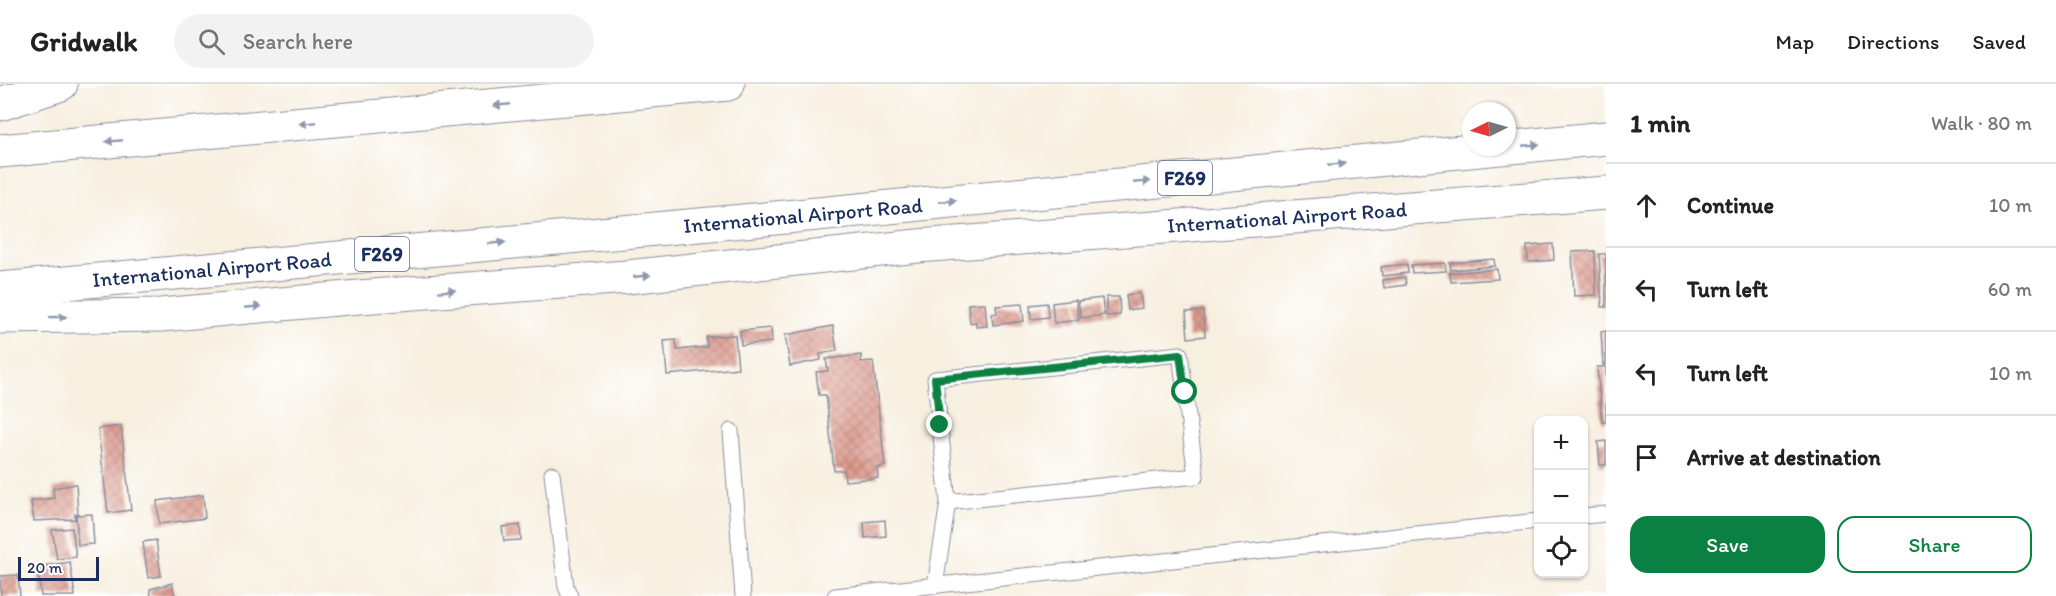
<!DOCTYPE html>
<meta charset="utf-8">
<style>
body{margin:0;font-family:Itim,sans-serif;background:#f2f2f2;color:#222}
.controls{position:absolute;right:18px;bottom:18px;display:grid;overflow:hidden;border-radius:12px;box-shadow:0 2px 4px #0004}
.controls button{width:54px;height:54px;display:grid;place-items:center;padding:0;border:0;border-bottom:2px solid #e0e0e0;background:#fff;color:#222;font:30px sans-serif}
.compass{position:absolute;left:1462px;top:18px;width:54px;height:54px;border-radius:50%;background:#fff;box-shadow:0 2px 4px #0004;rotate:265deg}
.scale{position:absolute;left:18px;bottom:15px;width:81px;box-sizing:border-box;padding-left:6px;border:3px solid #1b2f5e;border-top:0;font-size:16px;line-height:21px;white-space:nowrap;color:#1b2f5e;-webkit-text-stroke:4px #fff;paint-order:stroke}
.stop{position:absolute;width:18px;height:18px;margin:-14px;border:4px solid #0b8043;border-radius:50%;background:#fff}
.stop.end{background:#0b8043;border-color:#fff;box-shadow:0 2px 6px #0008}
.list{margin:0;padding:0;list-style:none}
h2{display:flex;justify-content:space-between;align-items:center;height:78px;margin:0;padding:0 24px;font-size:26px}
h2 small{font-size:20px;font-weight:400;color:#767676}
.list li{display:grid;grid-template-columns:39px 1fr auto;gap:18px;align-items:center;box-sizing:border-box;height:84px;padding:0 24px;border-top:2px solid #e0e0e0}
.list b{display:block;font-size:22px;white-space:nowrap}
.list em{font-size:20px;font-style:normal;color:#767676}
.actions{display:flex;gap:12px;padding:18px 24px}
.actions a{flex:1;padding:14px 0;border:2px solid #0b8043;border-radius:18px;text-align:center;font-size:21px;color:#0b8043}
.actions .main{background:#0b8043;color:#fff}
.icon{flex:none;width:33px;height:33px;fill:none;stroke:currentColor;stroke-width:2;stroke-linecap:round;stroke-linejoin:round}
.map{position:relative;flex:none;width:1606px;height:512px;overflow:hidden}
header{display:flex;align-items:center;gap:36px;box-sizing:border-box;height:84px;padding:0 30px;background:#fff;border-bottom:2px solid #e0e0e0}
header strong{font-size:28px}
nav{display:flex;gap:33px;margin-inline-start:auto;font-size:21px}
.search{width:420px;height:54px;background:#f2f2f2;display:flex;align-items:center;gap:15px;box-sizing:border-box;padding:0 21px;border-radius:33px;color:#767676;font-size:22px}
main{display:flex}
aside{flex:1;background:#fff}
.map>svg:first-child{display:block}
.building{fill:url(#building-cross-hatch)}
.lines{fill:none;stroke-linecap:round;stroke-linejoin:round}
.lane-casing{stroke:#898f9e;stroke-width:17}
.secondary-casing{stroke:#898f9e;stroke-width:35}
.highway-casing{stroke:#898f9e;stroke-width:35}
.lane{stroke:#fff;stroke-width:15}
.secondary{stroke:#fff;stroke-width:33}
.highway{stroke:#fff;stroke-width:33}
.oneway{fill:#8d97ae}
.route{stroke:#0b8043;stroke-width:8}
.labels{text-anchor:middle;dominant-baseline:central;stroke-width:6;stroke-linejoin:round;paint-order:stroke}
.shield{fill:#fff;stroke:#5f6d8e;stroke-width:1.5}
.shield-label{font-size:20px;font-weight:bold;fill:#1b2f5e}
.street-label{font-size:21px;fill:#1b2f5e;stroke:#fff}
</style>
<header>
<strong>Gridwalk</strong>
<div class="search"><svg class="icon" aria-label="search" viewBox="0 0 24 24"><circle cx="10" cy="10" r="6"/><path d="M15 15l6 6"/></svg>Search here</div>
<nav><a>Map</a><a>Directions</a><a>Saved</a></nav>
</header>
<main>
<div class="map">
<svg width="1606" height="512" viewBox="0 0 1606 512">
<defs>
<pattern id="building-cross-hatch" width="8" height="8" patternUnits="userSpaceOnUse" patternTransform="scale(1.5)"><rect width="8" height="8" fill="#de998b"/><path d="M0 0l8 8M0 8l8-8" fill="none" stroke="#b37d75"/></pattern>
</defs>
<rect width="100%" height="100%" fill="#fff"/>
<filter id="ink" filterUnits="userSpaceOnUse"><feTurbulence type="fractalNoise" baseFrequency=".0167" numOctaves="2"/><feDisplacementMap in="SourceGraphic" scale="12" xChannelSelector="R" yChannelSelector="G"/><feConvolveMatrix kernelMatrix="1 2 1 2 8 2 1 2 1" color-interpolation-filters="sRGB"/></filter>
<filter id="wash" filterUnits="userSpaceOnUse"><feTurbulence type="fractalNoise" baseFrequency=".008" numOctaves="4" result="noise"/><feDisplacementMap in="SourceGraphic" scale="24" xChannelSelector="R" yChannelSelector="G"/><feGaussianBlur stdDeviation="1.35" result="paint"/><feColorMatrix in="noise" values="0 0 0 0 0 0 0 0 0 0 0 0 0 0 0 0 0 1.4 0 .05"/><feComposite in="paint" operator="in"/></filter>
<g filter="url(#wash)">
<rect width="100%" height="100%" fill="#f7efdf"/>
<g id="blocks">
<!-- building -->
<path class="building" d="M 1553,160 L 1554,176 L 1528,178 L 1527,162 Z
M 1595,167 L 1596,211 L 1574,212 L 1572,168 Z
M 1599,170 L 1606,170 L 1606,223 L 1602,223 Z
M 1494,175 L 1495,182 L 1451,186 L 1450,179 Z
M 1445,179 L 1446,187 L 1412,189 L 1411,181 Z
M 1407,180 L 1408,189 L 1382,192 L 1381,183 Z
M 1497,185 L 1498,195 L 1451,198 L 1450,189 Z
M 1405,193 L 1406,201 L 1384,204 L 1383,196 Z
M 1140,209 L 1142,224 L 1128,226 L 1126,211 Z
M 1106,213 L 1119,213 L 1120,231 L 1106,232 Z
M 1102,214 L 1104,231 L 1081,234 L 1078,217 Z
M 1076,216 L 1079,236 L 1054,239 L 1052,219 Z
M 985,219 L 987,242 L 976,243 L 976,238 L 970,239 L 968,220 Z
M 1047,219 L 1048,233 L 1031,235 L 1030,221 Z
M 1022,220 L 1024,237 L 993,241 L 992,230 L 997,229 L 996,222 Z
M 1203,227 L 1205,252 L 1188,254 L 1186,228 Z
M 833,242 L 837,267 L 820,270 L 821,276 L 790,282 L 785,251 Z
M 771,244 L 772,258 L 741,261 L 740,247 Z
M 1606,247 L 1606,281 L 1603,281 L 1601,248 Z
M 735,251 L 738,284 L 667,291 L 664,257 L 676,256 L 677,266 L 707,263 L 706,253 Z
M 861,271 L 861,278 L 873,277 L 885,382 L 877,384 L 878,394 L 845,397 L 844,386 L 834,387 L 826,311 L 819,311 L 816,288 L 828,287 L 826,275 Z
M 1597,283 L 1606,283 L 1606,338 L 1602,338 Z
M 121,342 L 131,426 L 108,429 L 98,345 Z
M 1606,357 L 1606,381 L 1600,381 L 1598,358 Z
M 76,400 L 78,430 L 75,430 L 75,435 L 34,437 L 31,417 L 54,414 L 53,404 Z
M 203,411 L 205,434 L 159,440 L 157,417 Z
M 92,430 L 94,460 L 78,461 L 76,431 Z
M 885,436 L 886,452 L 865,454 L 864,438 Z
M 520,441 L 521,456 L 504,457 L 502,443 Z
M 72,444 L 76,473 L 57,475 L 52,446 Z
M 156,456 L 161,492 L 148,494 L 143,458 Z
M 70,478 L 75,512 L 41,512 L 37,483 Z
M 18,491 L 20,512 L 1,512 L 0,492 Z
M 172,499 L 175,512 L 151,512 L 150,505 Z"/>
</g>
</g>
<g filter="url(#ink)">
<use href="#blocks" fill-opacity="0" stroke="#898f9e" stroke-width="1.5"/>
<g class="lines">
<!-- lane casing -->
<g class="lane-casing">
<path id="lane" d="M 731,347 L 743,512
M 552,390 L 566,503 L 570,512
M 1584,432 L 1606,430
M 935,502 L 948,418 L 935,295 L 1180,270 L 1196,392 L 948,418
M 835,512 L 1538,437"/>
</g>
<!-- secondary casing -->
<g class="secondary-casing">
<path id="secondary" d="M 0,20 L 61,0
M 0,233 L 161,231 L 359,213 L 627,193 L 918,162 L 1606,109"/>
</g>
<!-- highway casing -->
<g class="highway-casing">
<path id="highway" d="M 0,67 L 728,0
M 0,205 L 765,135 L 1606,54"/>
</g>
<!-- lane -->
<use href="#lane" class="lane"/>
<!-- secondary -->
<use href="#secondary" class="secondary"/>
<!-- highway -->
<use href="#highway" class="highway"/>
</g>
<!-- one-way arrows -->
<defs><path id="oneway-solid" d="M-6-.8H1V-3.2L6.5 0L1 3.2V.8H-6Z" transform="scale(1.5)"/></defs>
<g class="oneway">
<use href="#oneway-solid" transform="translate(502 21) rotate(175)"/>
<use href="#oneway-solid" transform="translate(308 39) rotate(175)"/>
<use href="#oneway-solid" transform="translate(114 57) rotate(175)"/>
<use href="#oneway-solid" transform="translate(1531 61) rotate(-5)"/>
<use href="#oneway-solid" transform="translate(1337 80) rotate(-5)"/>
<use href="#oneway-solid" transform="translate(1142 98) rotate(-5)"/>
<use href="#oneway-solid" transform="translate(948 117) rotate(-5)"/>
<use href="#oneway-solid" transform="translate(497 159) rotate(-5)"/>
<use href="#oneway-solid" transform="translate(642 192) rotate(-6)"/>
<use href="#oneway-solid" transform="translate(447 207) rotate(-4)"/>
<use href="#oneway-solid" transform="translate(253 223) rotate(-5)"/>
<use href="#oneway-solid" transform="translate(58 233) rotate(-1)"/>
</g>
</g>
<g class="lines" filter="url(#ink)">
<!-- route -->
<path class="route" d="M 940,341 L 935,295 L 1180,270 L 1185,308"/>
</g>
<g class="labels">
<!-- shield labels -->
<g class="shield">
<rect x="1158" y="77" width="54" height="34" rx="4.5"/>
<rect x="355" y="153" width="54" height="34" rx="4.5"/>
</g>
<g class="shield-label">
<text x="1185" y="94">F269</text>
<text x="382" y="170">F269</text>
</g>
<!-- street labels -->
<g class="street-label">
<text transform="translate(803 131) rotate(-5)">International Airport Road</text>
<text transform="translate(1287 133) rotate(-4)">International Airport Road</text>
<text transform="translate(212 185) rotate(-5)">International Airport Road</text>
</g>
</g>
</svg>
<div class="controls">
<button>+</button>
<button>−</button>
<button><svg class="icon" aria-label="locate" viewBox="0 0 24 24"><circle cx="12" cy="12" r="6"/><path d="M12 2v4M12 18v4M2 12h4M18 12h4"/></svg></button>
</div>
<svg class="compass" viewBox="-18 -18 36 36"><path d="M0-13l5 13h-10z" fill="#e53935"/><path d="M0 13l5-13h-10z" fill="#767676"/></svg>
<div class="scale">20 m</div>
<div class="stop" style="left:1185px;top:308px"></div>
<div class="stop end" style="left:940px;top:341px"></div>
</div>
<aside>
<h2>1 min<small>Walk · 80 m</small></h2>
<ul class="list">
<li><svg class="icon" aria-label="ahead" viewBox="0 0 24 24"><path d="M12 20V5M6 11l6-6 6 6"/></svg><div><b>Continue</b></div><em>10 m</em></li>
<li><svg class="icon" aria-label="left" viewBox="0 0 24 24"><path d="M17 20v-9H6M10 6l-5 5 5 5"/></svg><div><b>Turn left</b></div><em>60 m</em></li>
<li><svg class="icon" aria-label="left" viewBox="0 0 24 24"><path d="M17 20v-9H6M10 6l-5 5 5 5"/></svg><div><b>Turn left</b></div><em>10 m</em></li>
<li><svg class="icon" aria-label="arrive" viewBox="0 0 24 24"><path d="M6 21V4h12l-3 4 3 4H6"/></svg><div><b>Arrive at destination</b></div></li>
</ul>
<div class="actions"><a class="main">Save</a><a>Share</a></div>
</aside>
</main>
